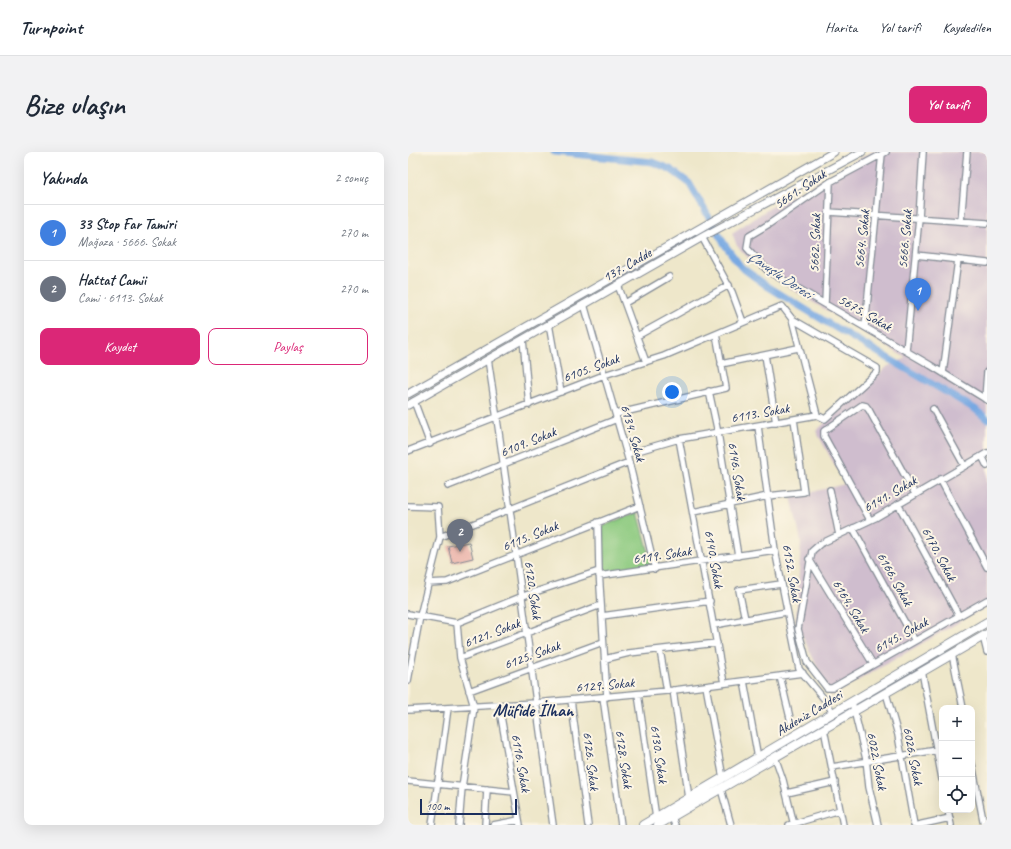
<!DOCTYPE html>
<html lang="tr">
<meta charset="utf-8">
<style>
body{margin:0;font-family:Caveat,sans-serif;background:#f2f2f3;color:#1f2937}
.controls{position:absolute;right:12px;bottom:12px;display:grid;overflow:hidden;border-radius:8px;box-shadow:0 4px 16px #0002}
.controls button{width:36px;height:36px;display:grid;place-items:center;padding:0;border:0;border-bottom:1px solid #e0e1e3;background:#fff;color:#1f2937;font:20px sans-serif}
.scale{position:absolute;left:12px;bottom:10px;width:97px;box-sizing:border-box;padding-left:4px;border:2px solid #1b2f5e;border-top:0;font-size:11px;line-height:14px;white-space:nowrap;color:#1b2f5e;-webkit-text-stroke:3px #fcf5e5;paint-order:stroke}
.you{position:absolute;left:264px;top:240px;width:14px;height:14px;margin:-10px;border:3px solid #fff;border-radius:50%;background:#1a73e8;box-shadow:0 0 0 6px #1a73e833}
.badge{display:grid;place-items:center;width:26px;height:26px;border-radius:50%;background:#db2777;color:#fff;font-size:13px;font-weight:700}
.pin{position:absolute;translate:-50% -33px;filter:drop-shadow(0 1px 2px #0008)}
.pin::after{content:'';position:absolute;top:21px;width:14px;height:12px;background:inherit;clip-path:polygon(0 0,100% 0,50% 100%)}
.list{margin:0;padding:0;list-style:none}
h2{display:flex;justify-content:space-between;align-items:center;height:52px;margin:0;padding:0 16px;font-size:17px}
h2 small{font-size:13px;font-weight:400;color:#747a83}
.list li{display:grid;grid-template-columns:26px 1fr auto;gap:12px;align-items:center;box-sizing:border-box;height:56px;padding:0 16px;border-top:1px solid #e0e1e3}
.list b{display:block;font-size:15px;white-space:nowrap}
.list p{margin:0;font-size:13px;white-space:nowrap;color:#747a83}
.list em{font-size:13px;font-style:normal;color:#747a83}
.actions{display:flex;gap:8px;padding:12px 16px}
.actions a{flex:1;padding:9px 0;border:1px solid #db2777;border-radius:8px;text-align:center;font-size:14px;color:#db2777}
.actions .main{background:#db2777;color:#fff}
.icon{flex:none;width:22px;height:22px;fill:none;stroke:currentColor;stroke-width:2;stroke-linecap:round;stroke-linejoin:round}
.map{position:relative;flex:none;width:579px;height:673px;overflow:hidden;border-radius:8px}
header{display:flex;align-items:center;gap:24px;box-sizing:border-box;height:56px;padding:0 20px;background:#fff;border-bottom:1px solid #e0e1e3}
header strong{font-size:19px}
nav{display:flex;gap:22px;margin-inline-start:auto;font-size:14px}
.intro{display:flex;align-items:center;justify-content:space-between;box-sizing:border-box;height:96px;padding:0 24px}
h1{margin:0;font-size:28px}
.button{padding:10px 18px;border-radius:8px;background:#db2777;color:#fff;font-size:14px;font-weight:700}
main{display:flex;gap:24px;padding:0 24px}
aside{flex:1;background:#fff;border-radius:8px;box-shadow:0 4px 16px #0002}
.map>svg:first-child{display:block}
.industrial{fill:#cfbdce}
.green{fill:#8dca80;stroke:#547c6f}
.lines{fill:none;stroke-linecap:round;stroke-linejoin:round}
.canal{stroke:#77a8e2;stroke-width:7}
.building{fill:#e9aba3}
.minor-casing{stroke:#848b94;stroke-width:8}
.tertiary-casing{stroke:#848b94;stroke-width:9}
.secondary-casing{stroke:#848b94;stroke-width:10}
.minor{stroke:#fff;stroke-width:5.5}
.tertiary{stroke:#fff;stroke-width:7}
.secondary{stroke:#fff;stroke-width:8}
.labels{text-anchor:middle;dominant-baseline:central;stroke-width:4;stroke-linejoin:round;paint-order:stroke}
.street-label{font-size:14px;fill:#1b2f5e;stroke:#fcf5e5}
.water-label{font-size:15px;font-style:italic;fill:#375386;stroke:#fcf5e5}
.district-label{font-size:18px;font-weight:bold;fill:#1b2f5e;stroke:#fcf5e5}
</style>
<header>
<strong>Turnpoint</strong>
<nav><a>Harita</a><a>Yol tarifi</a><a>Kaydedilen</a></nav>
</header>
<div class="intro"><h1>Bize ulaşın</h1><a class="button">Yol tarifi</a></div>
<main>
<aside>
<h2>Yakında<small>2 sonuç</small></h2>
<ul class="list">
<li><span class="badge" style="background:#3f7fe0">1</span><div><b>33 Stop Far Tamiri</b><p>Mağaza · 5666. Sokak</p></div><em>270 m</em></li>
<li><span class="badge" style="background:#6b7280">2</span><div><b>Hattat Camii</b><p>Cami · 6113. Sokak</p></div><em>270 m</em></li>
</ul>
<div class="actions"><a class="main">Kaydet</a><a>Paylaş</a></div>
</aside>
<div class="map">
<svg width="579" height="673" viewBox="0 0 579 673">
<rect width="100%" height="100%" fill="#fcf5e5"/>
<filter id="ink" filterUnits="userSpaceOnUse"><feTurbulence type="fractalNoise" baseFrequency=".025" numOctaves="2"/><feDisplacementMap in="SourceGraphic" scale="8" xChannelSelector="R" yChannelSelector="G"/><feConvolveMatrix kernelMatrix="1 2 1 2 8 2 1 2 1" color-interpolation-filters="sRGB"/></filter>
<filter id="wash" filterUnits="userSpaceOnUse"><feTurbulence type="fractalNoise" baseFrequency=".012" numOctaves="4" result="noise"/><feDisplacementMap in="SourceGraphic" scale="16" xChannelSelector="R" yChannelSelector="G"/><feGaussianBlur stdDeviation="0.9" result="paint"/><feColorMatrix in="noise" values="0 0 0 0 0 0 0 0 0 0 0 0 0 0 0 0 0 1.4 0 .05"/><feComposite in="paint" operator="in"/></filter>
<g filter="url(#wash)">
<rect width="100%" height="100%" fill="#eee7ca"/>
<!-- industrial -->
<path class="industrial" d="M 464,0 L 579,0 L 579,454 L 423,544 L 388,470 L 393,389 L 383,345 L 437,332 L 408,279 L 480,214 L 498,206 L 353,119 L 329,94 L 324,81 L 360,57 Z"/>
<!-- green -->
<path class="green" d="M 230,360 L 245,415 L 195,421 L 193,375 Z"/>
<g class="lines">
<!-- canal -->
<path class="canal" d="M 146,0 L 244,10 L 262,17 L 281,31 L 317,93 L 333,115 L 359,134 L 423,173 L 567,257 L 579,267"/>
</g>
<g id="blocks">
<!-- building -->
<path class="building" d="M 61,390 L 65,406 L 44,411 L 40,394 Z"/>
</g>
</g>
<g filter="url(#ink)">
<use href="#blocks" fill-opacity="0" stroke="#848b94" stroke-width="1"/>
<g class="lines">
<!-- minor casing -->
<g class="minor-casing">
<path id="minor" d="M 478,0 L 422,30 L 361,72 L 341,84 L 339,96 L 360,119 L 522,213 L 579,248
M 421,60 L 579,71
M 553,69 L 559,0
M 294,85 L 324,140 L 335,170
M 508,103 L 579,111
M 210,133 L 238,210
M 217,151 L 261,125
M 176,152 L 221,310 L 247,417
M 417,152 L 422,30
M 141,172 L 153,240
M 457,175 L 474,2
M 229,184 L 321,133
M 115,187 L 121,253
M 498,199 L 511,66 L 515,0
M 357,203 L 368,271
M 80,207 C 104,362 123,518 145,673
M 313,212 L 390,196
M 535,221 L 550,108
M 301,239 L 310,281 L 330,404
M 577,247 L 579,220
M 6,249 L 22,292
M 525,257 L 556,313
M 208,262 L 318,236 L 308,182
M 350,274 L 367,398 L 391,517 L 417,548 L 425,561
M 271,287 L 316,531
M 0,299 L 196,223 L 256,204 L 374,154 L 384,167 L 409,263
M 579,301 L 467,366 L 412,392 L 404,399 L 390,477 L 399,510 L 419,536 L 424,536 L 579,448
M 219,302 L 271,287 L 409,263 L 417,267 L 469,220 L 469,216 L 384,167
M 574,304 L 579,314
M 532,327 L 579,415
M 40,334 L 209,267
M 422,338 L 431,383
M 490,352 L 551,464
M 0,354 L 30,355 L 32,385 L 12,464 L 0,529
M 285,360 L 360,344 L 396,340 L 386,267
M 462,368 L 416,284 L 416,279 L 454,253 L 458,254 L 461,258 L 507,342
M 190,370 L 191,419 L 199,545
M 445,376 L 507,489
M 32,385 L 221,310
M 401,407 L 465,512
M 191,424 L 367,398
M 20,431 L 39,430 L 232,354
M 0,462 L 49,471 L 115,444 L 191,419
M 194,464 L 302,449
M 337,467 L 331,438 L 373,432
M 49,471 L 52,506 L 66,555 L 54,635 L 51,673
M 306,473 L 378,460
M 575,484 L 579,500
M 252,498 L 259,539
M 544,502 L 555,556
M 52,506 L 193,453
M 197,507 L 221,501 L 309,491
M 514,519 L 534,627
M 372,524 L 383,570
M 336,529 L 350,606
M 298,534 L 315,626
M 265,538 L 281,646
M 61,539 L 195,490
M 478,541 L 490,583 L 506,673
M 230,542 L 248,666
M 195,545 L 213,673
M 163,548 L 180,673
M 444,550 L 458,607 L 461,635 L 470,673
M 91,553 L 112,673
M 0,558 L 127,551 L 259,539 L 395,521
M 416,577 L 435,673
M 367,605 L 375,628 L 386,673
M 564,612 L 576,673
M 424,615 L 529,598
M 0,629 L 106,640
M 313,637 L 323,673
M 379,641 L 427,630
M 540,658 L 543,673
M 264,665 L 267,673
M 24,673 L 40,556
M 77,673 L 79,637
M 85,673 L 111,668
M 381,673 L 432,658
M 510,673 L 542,666"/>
</g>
<!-- tertiary casing -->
<g class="tertiary-casing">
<path id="tertiary" d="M 0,242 L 426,0
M 0,253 L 298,83 L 454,0"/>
</g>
<!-- secondary casing -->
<g class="secondary-casing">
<path id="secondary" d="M 235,673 L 579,470
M 250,673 L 579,482"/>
</g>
<!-- minor -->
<use href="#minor" class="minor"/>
<!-- tertiary -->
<use href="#tertiary" class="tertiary"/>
<!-- secondary -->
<use href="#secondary" class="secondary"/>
</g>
</g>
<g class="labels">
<!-- street labels -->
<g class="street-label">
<text transform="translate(392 37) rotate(-34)">5661. Sokak</text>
<text transform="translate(454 87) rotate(-84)">5664. Sokak</text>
<text transform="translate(497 87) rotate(-85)">5666. Sokak</text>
<text transform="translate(407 91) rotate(-88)">5662. Sokak</text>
<text transform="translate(219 113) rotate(-30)">137. Cadde</text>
<text transform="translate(457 161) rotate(30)">5675. Sokak</text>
<text transform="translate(183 216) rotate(-20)">6105. Sokak</text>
<text transform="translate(352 261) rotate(-10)">6113. Sokak</text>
<text transform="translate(225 281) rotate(74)">6134. Sokak</text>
<text transform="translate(120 290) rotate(-22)">6109. Sokak</text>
<text transform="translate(329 319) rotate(81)">6146. Sokak</text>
<text transform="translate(482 342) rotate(-30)">6141. Sokak</text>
<text transform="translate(122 384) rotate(-22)">6115. Sokak</text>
<text transform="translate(531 402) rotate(62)">6170. Sokak</text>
<text transform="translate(254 403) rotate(-8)">6119. Sokak</text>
<text transform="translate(306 407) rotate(80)">6140. Sokak</text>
<text transform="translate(384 421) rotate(80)">6152. Sokak</text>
<text transform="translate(487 427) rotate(61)">6166. Sokak</text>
<text transform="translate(125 438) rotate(82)">6120. Sokak</text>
<text transform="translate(443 454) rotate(59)">6164. Sokak</text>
<text transform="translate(84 481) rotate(-21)">6121. Sokak</text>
<text transform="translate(493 483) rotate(-29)">6145. Sokak</text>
<text transform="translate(124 503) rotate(-20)">6125. Sokak</text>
<text transform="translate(197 533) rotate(-5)">6129. Sokak</text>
<text transform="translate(401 561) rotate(-31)">Akdeniz Caddesi</text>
<text transform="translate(251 602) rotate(82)">6130. Sokak</text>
<text transform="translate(505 604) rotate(79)">6026. Sokak</text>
<text transform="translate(216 607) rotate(82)">6128. Sokak</text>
<text transform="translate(183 609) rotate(83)">6126. Sokak</text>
<text transform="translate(469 609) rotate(79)">6022. Sokak</text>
<text transform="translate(113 611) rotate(80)">6116. Sokak</text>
</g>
<!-- water labels -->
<g class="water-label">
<text transform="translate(372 123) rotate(34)">Çavuşlu Deresi</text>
</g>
<!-- district labels -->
<g class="district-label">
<text x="125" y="558">Müfide İlhan</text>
</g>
</g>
</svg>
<div class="controls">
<button>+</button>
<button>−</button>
<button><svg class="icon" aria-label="locate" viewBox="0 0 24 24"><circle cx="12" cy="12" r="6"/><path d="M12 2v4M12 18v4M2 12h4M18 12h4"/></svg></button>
</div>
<div class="scale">100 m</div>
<div class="you"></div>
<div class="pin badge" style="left:510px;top:159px;background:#3f7fe0">1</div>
<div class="pin badge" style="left:52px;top:400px;background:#6b7280">2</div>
</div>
</main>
